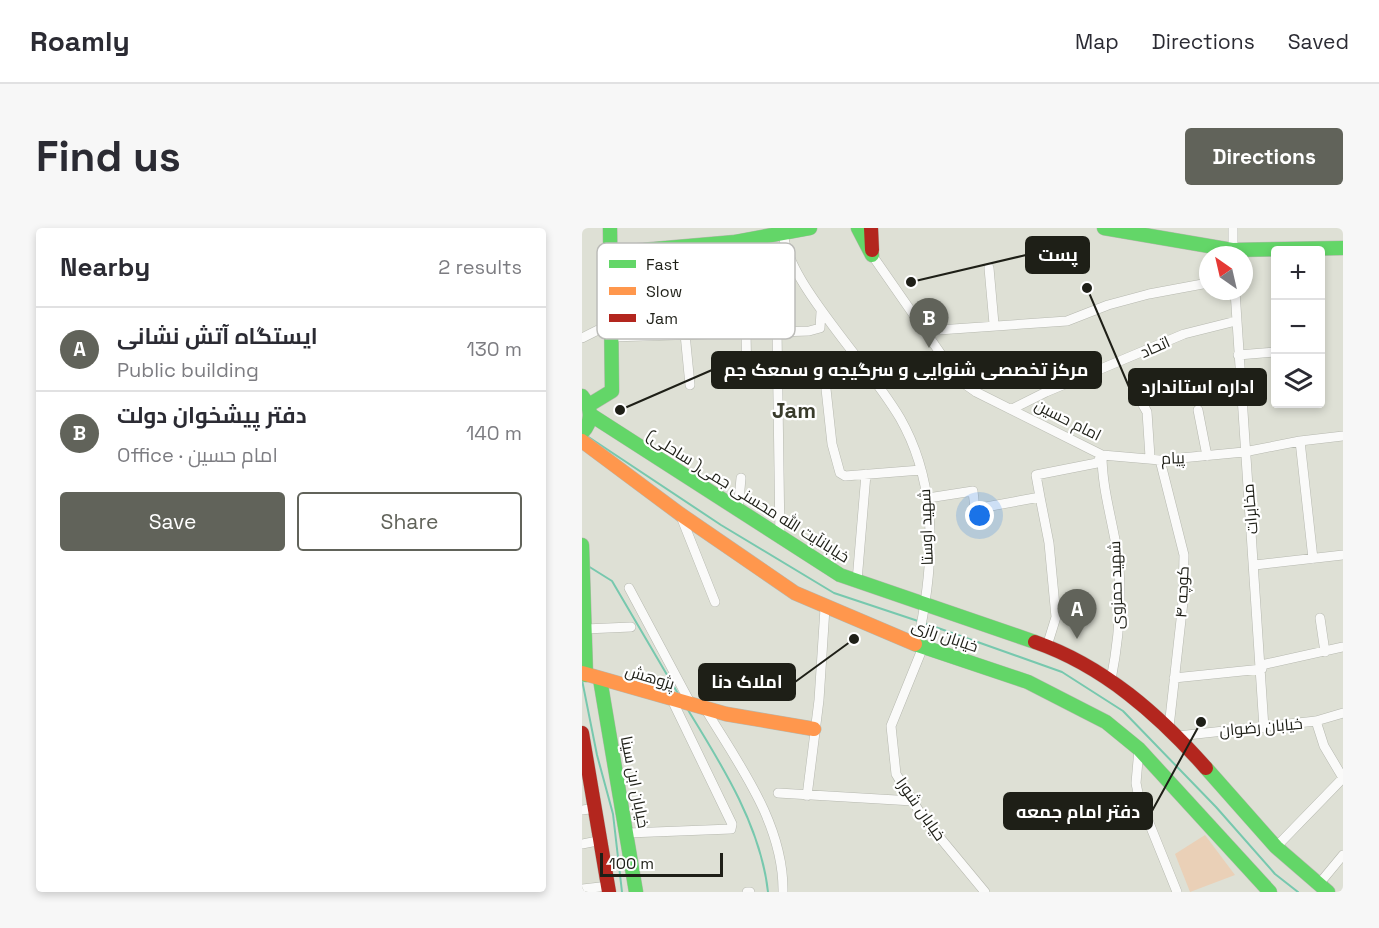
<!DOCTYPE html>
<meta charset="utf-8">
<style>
body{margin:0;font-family:"Space Grotesk",Cairo,sans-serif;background:#f7f7f7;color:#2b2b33}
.controls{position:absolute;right:18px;top:18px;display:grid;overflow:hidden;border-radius:6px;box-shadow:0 3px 9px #0003}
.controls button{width:54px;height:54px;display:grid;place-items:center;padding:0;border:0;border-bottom:2px solid #e1e1e2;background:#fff;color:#2b2b33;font:30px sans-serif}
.compass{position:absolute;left:617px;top:18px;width:54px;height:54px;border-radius:50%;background:#fff;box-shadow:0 3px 9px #0003;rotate:326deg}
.scale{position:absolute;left:18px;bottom:15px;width:123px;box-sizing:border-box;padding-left:6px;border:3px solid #1e1f17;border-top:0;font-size:16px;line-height:21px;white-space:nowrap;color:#1e1f17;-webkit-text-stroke:4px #fff;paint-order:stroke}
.you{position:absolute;left:398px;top:288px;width:21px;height:21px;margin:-15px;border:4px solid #fff;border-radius:50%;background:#1a73e8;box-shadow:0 0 0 9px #1a73e833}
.badge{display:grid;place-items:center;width:39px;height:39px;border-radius:50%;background:#61635a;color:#fff;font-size:20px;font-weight:700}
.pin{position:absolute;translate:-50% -50px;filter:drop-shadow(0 2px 3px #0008)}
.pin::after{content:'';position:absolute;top:32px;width:21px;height:18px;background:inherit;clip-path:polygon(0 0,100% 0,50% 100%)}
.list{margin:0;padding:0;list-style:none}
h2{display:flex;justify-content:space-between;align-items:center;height:78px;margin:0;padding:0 24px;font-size:26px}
h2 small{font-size:20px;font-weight:400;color:#7c7c81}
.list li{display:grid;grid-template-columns:39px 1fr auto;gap:18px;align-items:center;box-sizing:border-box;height:84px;padding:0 24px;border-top:2px solid #e1e1e2}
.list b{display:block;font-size:22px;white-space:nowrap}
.list p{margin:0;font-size:20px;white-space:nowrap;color:#7c7c81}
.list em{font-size:20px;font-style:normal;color:#7c7c81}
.actions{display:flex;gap:12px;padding:18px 24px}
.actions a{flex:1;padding:14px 0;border:2px solid #61635a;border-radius:6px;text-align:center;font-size:21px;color:#61635a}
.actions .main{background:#61635a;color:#fff}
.icon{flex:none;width:33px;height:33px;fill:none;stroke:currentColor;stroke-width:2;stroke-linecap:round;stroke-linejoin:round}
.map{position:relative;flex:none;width:761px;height:664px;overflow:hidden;border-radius:6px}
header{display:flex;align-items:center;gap:36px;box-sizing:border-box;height:84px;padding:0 30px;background:#fff;border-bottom:2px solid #e1e1e2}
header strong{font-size:28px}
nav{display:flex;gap:33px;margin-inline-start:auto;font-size:21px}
.intro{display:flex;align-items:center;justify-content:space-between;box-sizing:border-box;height:144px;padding:0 36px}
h1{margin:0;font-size:42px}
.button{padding:15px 27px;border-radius:6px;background:#61635a;color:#fff;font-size:21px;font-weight:700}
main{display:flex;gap:36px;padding:0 36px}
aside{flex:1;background:#fff;border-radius:6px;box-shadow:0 3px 9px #0003}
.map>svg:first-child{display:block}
.green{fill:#ead0b7}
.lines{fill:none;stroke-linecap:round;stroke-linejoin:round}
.stream{stroke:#77c8ae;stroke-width:2}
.street-casing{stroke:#b6b8af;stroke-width:10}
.fast-casing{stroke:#b6b8af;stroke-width:15}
.slow-casing{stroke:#b6b8af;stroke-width:15}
.jam-casing{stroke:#b6b8af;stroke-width:15}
.street{stroke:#fafaf9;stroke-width:9}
.fast{stroke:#63d668;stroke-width:14}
.slow{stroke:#ff974d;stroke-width:14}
.jam{stroke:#b3261e;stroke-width:14}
.labels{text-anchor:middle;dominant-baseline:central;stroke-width:4.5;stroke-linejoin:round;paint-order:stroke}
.street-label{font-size:16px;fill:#1e1f17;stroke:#fff}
.district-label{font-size:22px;font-weight:bold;fill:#393b2b;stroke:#fff}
.key{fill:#fff;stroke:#bcbcb9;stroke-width:1.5}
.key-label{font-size:16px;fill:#1e1f17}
.leader{fill:none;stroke:#1e1f17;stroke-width:2}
.callout-dot{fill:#1e1f17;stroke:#fff;stroke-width:2}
.callout{fill:#1e1f17;stroke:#1e1f17;stroke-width:2}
.callout-label{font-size:18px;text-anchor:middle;font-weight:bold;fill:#fff}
</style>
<header>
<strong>Roamly</strong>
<nav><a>Map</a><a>Directions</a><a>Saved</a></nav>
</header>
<div class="intro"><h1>Find us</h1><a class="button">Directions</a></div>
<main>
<aside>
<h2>Nearby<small>2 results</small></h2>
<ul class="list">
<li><span class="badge">A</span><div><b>ایستگاه آتش نشانی</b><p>Public building</p></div><em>130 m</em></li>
<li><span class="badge">B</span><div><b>دفتر پیشخوان دولت</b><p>Office · امام حسین</p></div><em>140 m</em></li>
</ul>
<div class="actions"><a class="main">Save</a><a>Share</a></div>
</aside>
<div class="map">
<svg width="761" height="664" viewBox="0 0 761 664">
<rect width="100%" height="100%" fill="#dee0d5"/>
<!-- green -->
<path class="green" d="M 623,607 L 653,647 L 608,664 L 593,626 Z"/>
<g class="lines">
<!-- stream -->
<path class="stream" d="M 5,208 L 139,297 L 252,365 L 336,393
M 6,338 L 30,353 L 98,469
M 342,395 L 480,444 L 541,483 L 634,579 L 693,646 L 716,664
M 0,452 L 15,527 L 31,586 L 40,664
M 106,482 C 140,537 179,599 186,664"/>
<!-- street casing -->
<g class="street-casing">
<path id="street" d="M 201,2 C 202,33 233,74 251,98 C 273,128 299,158 318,190 C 358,260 352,341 335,417
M 290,27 L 377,152 L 394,164 L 520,227 L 578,232 L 662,224 L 718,213 L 761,208
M 651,27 L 651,0
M 407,40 L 412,96
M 653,63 L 682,500
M 195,102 L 198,311
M 342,103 L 485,93 L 526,77 L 567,66 L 626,55
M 164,104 L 165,156
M 103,106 L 108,157
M 29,109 L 227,103 L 238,100 L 239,84
M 0,110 L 20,100 L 29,99
M 656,127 L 694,124
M 244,161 L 250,216 L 258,245 L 263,248 L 339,242
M 560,175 L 565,184 L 568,229
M 430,181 L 464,164 L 602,106 L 654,93
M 616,182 L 625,228
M 718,213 L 731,331
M 520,227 C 520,260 530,291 535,323 C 541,365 537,411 529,452
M 578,232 L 602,327 L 601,374 L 587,499
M 458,269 L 454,247 L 515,235 L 520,227
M 346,270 L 391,263 L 393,281 L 458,269 L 467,315 L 474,389 L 465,418
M 156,283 L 159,250
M 98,286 L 133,374
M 673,337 L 761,327
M 275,353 L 284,246
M 47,360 L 110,478
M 738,390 L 743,424
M 3,401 L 49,399
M 341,419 L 309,498 L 314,546 L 340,588 L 403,664
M 679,437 L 761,419
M 592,450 L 680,441
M 124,482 C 157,537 202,596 201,664
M 734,493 L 742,518 L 761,550
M 596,508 L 734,493 L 761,485
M 557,521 L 554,555 L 557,570 L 595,664
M 196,565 L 331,573
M 225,568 L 237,472 L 243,380
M 0,582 L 14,580
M 46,605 L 149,601 L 150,596 L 91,474
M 0,616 L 20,612
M 694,619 L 761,550
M 737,656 L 761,627
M 0,661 L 27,658
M 165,664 L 168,664"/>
</g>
<!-- fast casing -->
<g class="fast-casing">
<path id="fast" d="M 276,0 L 290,27
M 522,0 L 650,22 L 761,20
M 26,25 L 153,14 L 228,0
M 0,168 C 10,180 11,193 0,205
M 7,177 L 30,163 L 28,0
M 9,187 L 258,347 L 453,414
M 0,317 L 4,447
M 333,416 L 446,454 L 524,494 L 557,521 L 688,664
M 18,451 L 54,664
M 624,540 L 694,619 L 746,664"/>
</g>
<!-- slow casing -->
<g class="slow-casing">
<path id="slow" d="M 0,213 L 98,286 L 213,365 L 333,416
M 0,445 L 144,486 L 232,501"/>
</g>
<!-- jam casing -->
<g class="jam-casing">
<path id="jam" d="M 289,0 L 290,22
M 453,414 C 522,438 577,487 624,540
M 0,505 L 27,664"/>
</g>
<!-- street -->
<use href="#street" class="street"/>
<!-- fast -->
<use href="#fast" class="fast"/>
<!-- slow -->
<use href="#slow" class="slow"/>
<!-- jam -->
<use href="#jam" class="jam"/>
</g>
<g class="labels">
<!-- street labels -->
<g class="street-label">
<text transform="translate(573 119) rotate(-24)">اتحاد</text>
<text transform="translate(486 192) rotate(27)">امام حسین</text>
<text transform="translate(591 230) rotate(-2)">پیام</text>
<text transform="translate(166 268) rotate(32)">خیابانآیت الله محسنی جمی( ساحلی)</text>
<text transform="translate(668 281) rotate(-95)">مخابرات</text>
<text transform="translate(344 299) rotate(-92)">شهید اوستا</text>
<text transform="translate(534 357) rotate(-92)">شهید حمزوی</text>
<text transform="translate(600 364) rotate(-87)">کوچه ۴</text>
<text transform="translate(363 408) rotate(19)">خیابان رازی</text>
<text transform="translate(68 449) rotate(17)">پژوهش</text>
<text transform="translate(679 499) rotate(-5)">خیابان رضوان</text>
<text transform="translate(53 554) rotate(79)">خیابان ابن سینا</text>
<text transform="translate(339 581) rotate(55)">خیابان شورا</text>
</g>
<!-- district labels -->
<g class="district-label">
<text x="212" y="182">Jam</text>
</g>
</g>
<!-- legend -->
<rect x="15" y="15" width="198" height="96" rx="9" class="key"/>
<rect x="27" y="32" width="27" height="8" fill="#63d668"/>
<rect x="27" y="59" width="27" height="8" fill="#ff974d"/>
<rect x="27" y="86" width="27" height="8" fill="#b3261e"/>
<g class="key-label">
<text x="64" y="42">Fast</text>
<text x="64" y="69">Slow</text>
<text x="64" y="96">Jam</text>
</g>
<!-- callouts -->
<path class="leader" d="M329 54L444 27M38 182L130 142M505 60L547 159M272 411L213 454M619 494L570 583"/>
<g class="callout-dot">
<circle cx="329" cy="54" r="6"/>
<circle cx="38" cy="182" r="6"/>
<circle cx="505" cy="60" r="6"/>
<circle cx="272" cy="411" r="6"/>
<circle cx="619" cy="494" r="6"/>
</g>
<g class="callout">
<rect x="444" y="9" width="63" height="36" rx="6"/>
<rect x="130" y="124" width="389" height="36" rx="6"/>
<rect x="547" y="141" width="137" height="36" rx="6"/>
<rect x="117" y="436" width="96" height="36" rx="6"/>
<rect x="422" y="565" width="148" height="36" rx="6"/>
</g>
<g class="callout-label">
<text x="476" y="33">پست</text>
<text x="324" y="148">مرکز تخصصی شنوایی و سرگیجه و سمعک جم</text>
<text x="616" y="165">اداره استاندارد</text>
<text x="165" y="460">املاک دنا</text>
<text x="496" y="590">دفتر امام جمعه</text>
</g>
</svg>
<div class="controls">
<button>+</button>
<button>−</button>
<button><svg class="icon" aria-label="layers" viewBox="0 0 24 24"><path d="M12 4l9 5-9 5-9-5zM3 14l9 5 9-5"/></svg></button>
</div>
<svg class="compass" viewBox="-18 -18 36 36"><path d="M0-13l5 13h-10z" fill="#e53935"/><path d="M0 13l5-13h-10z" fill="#7c7c81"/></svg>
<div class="scale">100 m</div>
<div class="you"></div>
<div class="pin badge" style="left:495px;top:411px">A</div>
<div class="pin badge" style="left:347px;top:120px">B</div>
</div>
</main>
